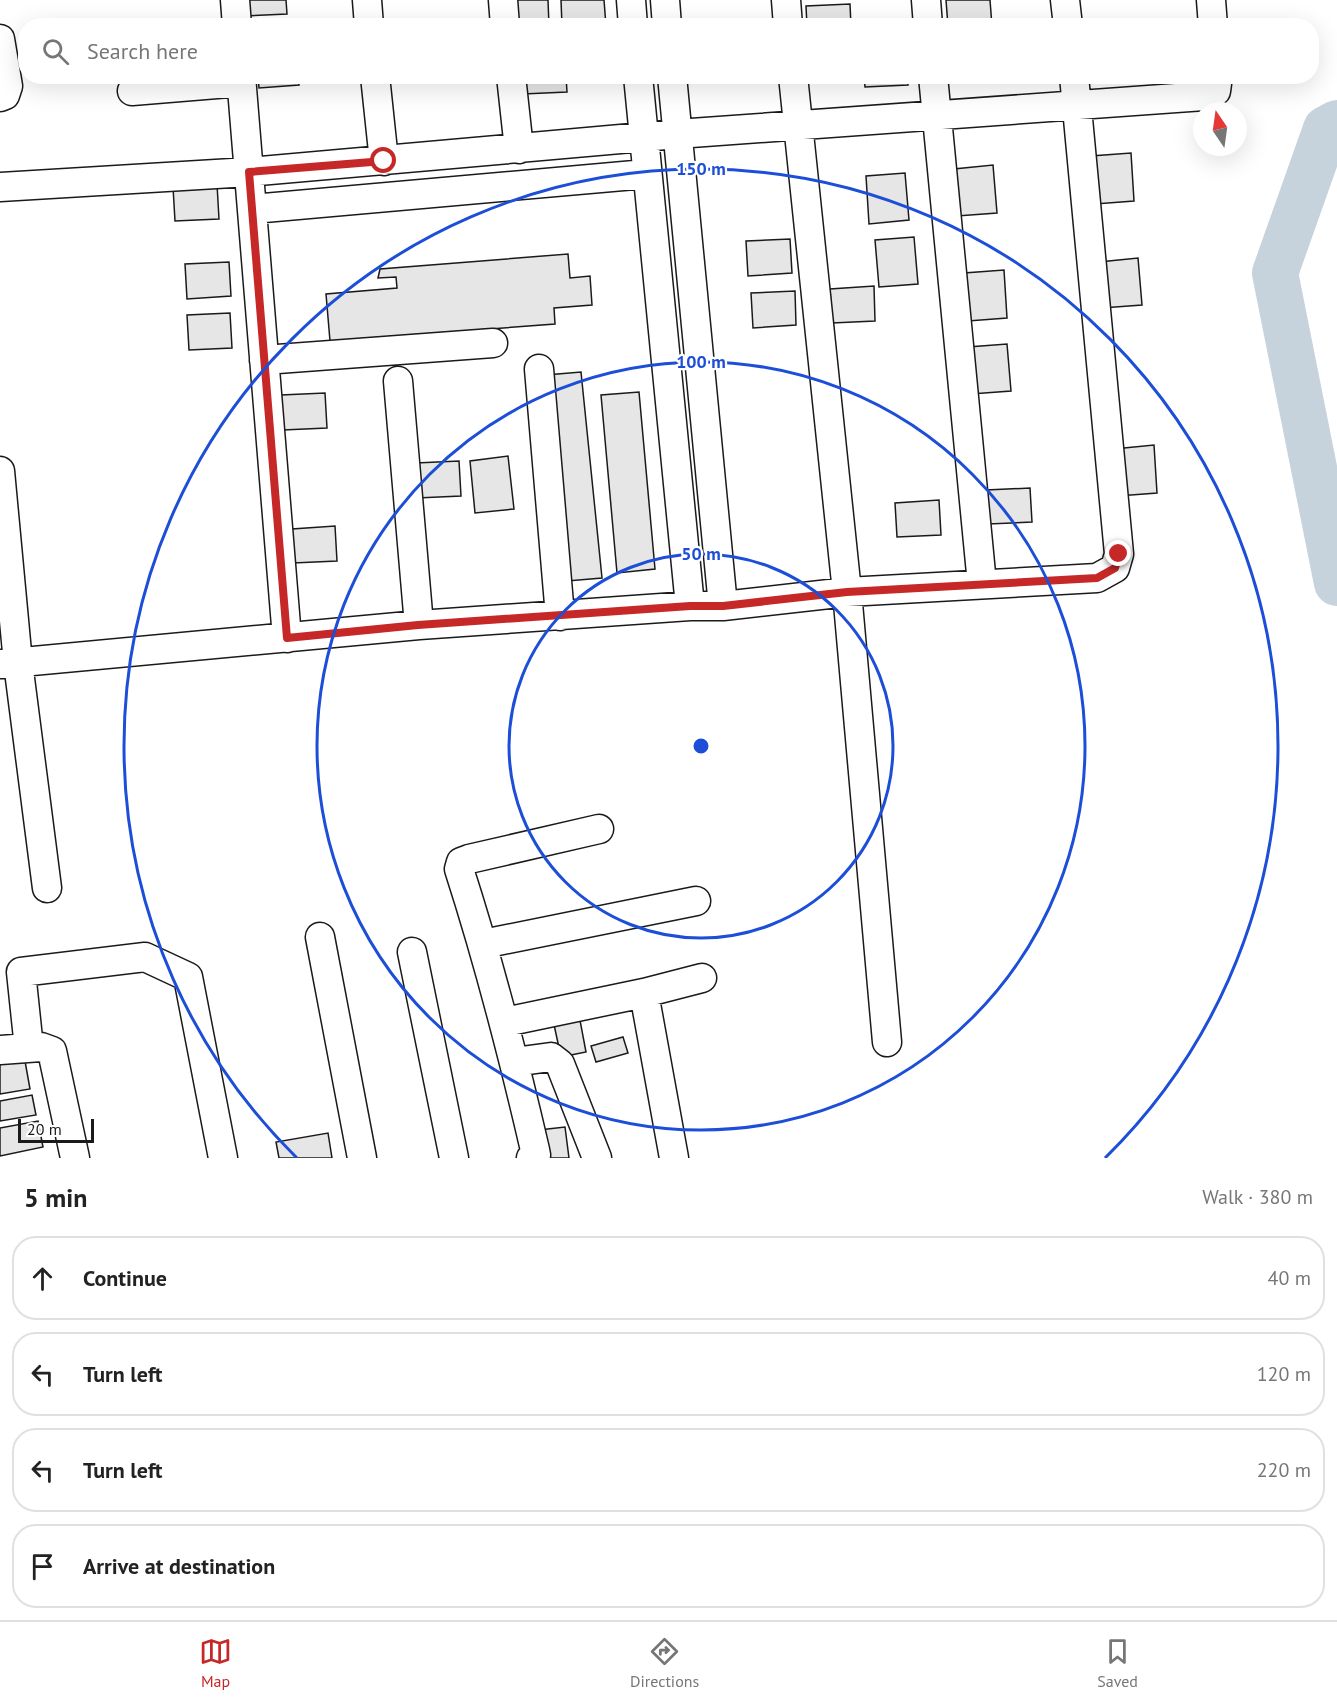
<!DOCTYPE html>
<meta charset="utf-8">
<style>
body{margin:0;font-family:"PT Sans",sans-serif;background:#f6f6f6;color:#222}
.compass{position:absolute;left:1193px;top:102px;width:54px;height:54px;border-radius:50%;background:#fff;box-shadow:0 6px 24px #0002;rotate:347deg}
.scale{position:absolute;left:18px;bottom:15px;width:76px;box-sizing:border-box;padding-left:6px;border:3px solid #1a1a1a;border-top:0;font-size:16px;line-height:21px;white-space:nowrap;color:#1a1a1a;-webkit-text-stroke:4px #fff;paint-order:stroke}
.stop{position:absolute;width:18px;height:18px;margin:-14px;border:4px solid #c62828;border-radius:50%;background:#fff}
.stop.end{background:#c62828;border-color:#fff;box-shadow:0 2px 6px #0008}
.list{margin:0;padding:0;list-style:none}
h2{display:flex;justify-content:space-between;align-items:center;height:78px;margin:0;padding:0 24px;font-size:26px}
h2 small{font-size:20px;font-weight:400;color:#767676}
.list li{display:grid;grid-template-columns:39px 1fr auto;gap:18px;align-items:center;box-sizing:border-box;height:84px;margin:0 12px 12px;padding:0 12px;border:2px solid #e0e0e0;border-radius:24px}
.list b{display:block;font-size:22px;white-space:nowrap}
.list em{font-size:20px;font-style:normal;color:#767676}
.icon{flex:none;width:33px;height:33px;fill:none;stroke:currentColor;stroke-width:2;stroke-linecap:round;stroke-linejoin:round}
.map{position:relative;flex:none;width:1337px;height:1158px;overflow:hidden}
.search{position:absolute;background:#fff;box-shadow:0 6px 24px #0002;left:18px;right:18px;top:18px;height:66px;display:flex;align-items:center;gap:15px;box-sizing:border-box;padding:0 21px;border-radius:24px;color:#767676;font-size:22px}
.sheet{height:462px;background:#fff}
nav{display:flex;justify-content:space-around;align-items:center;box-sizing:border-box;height:84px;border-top:2px solid #e0e0e0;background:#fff;font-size:16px;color:#767676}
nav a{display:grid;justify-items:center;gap:3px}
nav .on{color:#c62828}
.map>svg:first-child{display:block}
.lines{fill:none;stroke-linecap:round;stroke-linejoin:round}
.river{stroke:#c6d2dc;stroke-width:46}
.building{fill:#e6e6e6;stroke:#1a1a1a;stroke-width:1.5}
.minor-casing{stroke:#1a1a1a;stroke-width:31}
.minor{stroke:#fff;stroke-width:28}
.route{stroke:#c62828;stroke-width:8}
.ring{fill:none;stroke:#1d4ed8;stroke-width:3}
.centre{fill:#1d4ed8;stroke:#fff;stroke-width:3}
.ring-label{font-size:18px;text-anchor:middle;font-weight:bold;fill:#1d4ed8;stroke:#fff;stroke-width:4.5;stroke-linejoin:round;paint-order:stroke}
</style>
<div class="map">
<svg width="1337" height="1158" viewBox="0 0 1337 1158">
<rect width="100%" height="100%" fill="#fff"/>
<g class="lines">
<!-- river -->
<path class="river" d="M 1337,123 L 1326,129 L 1275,273 L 1337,583"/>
</g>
<!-- building -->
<path class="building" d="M 242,0 L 286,0 L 287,14 L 243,16 Z
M 508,0 L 548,0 L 549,26 L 510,26 Z
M 561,0 L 604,0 L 606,26 L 562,26 Z
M 946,0 L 990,0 L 992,26 L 948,26 Z
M 850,4 L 851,26 L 807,26 L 806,6 Z
M 1177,21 L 1177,26 L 1134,26 L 1133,23 Z
M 258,76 L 298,76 L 299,85 L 259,88 Z
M 302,76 L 345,76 L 346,80 L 302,83 Z
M 522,76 L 566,76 L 567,92 L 523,94 Z
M 864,76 L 908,76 L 908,85 L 865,87 Z
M 1131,153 L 1134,201 L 1095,204 L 1091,156 Z
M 993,165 L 997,213 L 957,216 L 954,169 Z
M 905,173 L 909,220 L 869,224 L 866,176 Z
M 217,184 L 219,219 L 175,221 L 173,187 Z
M 914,237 L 918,284 L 879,287 L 875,240 Z
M 790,239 L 792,273 L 748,276 L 746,241 Z
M 568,254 L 570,278 L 590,276 L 592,305 L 554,308 L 555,324 L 330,341 L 326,294 L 397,288 L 396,277 L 378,278 L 380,269 Z
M 1138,258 L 1142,305 L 1102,308 L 1099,262 Z
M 229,262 L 231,296 L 187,299 L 185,264 Z
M 1004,270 L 1007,318 L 968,321 L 964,273 Z
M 874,286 L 875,321 L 832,323 L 830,289 Z
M 795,291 L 796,325 L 753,328 L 751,293 Z
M 230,313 L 232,348 L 189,350 L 187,315 Z
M 1007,344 L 1011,391 L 971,394 L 968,347 Z
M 581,372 L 602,578 L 567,581 L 546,375 Z
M 639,392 L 655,569 L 617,573 L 601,395 Z
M 325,393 L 327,428 L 283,430 L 281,395 Z
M 1154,445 L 1157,493 L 1118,496 L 1114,449 Z
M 508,456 L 514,509 L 475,513 L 470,461 Z
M 459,461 L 461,496 L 417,498 L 416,463 Z
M 1030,488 L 1032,522 L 988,524 L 986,490 Z
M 939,500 L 941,535 L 897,537 L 895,503 Z
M 335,526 L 337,561 L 293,563 L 292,529 Z
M 579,1015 L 586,1052 L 561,1057 L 553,1020 Z
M 623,1037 L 628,1053 L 596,1062 L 591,1046 Z
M 25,1061 L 30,1089 L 0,1094 L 0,1064 Z
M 32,1095 L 36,1115 L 0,1121 L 0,1101 Z
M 38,1121 L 43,1147 L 0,1156 L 0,1128 Z
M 565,1127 L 569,1158 L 543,1158 L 539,1130 Z
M 328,1133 L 332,1158 L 279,1158 L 276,1142 Z"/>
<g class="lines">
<!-- minor casing -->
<g class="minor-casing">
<path id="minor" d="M 235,0 L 237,26
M 367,0 L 369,26
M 503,0 L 505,26
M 631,0 L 633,26
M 665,0 L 667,26
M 786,0 L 788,26
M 926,0 L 928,26
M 1065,0 L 1068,26
M 1211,0 L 1213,26
M 0,39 L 8,86 L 5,95 L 0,97
M 241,76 L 287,638
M 375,76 L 384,161
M 511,76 L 519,149
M 638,76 L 690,606
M 672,76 L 723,606
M 793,76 L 847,592 L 887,1042
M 933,76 L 982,584
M 132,91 L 241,82
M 0,187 L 249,172 L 677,134 L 1204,96 L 1216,91 L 1218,76
M 252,209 L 646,174
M 264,360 L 493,343
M 539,369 L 560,616
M 398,381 L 419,625
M 0,471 L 18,663 L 47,888
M 0,664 L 419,625 L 690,606 L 723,606 L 847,592 L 1097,578 L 1115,568 L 1119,554 L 1074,76
M 320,937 L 362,1158
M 483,944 L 696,901
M 412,952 L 454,1158
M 644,993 L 674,1158
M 505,1022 L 644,993 L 702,978
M 29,1048 L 21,972 L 145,957 L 188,977 L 223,1158
M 0,1050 L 41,1047 L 52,1051 L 75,1158
M 514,1062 L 551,1057 L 560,1064 L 597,1158
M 531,1158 L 536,1155 L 535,1150 C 513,1055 489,962 459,869 L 461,862 L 469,859 L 599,829"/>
</g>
<!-- minor -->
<use href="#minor" class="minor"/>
</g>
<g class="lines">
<!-- route -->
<path class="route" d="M 384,161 L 249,172 L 287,638 L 418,625 L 690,606 L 723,606 L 847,592 L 1097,578 L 1115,568 L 1119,554"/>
</g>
<!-- distance rings -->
<g class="ring">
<circle cx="701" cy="746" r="192"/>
<circle cx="701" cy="746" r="384"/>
<path d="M297 1158A577 577 0 1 1 1105 1158"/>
</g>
<circle cx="701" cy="746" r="9" class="centre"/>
<g class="ring-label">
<text x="701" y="175">150 m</text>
<text x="701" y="368">100 m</text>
<text x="701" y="560">50 m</text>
</g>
</svg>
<svg class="compass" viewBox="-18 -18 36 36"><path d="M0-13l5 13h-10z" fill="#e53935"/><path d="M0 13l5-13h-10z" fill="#767676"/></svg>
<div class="scale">20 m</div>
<div class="stop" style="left:384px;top:161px"></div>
<div class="stop end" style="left:1119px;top:554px"></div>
<div class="search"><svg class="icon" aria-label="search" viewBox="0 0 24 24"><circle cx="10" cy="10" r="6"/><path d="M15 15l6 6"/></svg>Search here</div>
</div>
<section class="sheet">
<h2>5 min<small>Walk · 380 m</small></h2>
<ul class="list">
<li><svg class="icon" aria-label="ahead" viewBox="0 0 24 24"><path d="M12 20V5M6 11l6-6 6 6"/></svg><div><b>Continue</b></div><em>40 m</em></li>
<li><svg class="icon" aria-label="left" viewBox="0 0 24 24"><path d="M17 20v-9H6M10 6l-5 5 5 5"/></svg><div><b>Turn left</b></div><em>120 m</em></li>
<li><svg class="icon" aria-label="left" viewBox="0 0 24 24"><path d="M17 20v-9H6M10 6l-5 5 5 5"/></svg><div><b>Turn left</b></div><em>220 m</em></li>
<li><svg class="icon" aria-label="arrive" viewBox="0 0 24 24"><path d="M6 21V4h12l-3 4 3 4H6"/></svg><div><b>Arrive at destination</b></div></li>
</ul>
</section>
<nav>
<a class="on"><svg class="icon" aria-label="map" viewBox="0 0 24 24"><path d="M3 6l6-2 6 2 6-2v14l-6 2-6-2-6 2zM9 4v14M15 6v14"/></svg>Map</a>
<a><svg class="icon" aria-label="directions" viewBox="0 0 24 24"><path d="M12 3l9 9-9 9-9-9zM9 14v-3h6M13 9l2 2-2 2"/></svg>Directions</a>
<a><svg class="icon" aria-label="saved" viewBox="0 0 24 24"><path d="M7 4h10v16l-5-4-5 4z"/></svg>Saved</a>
</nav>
